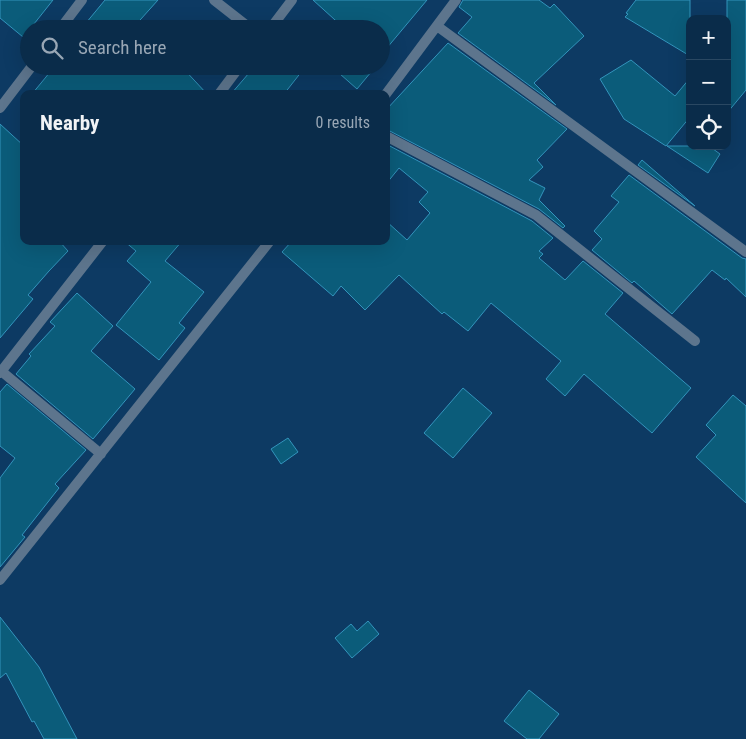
<!DOCTYPE html>
<meta charset="utf-8">
<style>
body{margin:0;font-family:"Roboto Condensed",sans-serif;background:#183854;color:#f1f3f6}
.controls{position:absolute;right:15px;top:15px;display:grid;overflow:hidden;border-radius:10px;box-shadow:0 5px 20px #0002}
.controls button{width:45px;height:45px;display:grid;place-items:center;padding:0;border:0;border-bottom:1px solid #2a4862;background:#0a2c4a;color:#f1f3f6;font:25px sans-serif}
.list{margin:0;padding:0;list-style:none}
h2{display:flex;justify-content:space-between;align-items:center;height:65px;margin:0;padding:0 20px;font-size:21px}
h2 small{font-size:16px;font-weight:400;color:#99a7b5}
.icon{flex:none;width:28px;height:28px;fill:none;stroke:currentColor;stroke-width:2;stroke-linecap:round;stroke-linejoin:round}
.map{position:relative;flex:none;width:746px;height:739px;overflow:hidden}
.search{position:absolute;background:#0a2c4a;box-shadow:0 5px 20px #0002;left:20px;top:20px;width:370px;height:55px;display:flex;align-items:center;gap:12px;box-sizing:border-box;padding:0 18px;border-radius:28px;color:#99a7b5;font-size:19px}
.panel{position:absolute;background:#0a2c4a;box-shadow:0 5px 20px #0002;left:20px;top:90px;width:370px;height:155px;border-radius:10px}
.map>svg:first-child{display:block}
.building{fill:#0b5c7a;stroke:#3394bc}
.lines{fill:none;stroke-linecap:round;stroke-linejoin:round}
.street{stroke:#5d758d;stroke-width:10}
</style>
<div class="map">
<svg width="746" height="739" viewBox="0 0 746 739">
<rect width="100%" height="100%" fill="#0d3a63"/>
<!-- building -->
<path class="building" d="M 0,0 L 53,0 L 30,29 L 29,29 L 29,30 L 23,37 L 0,18 Z
M 105,0 L 158,0 L 132,29 L 81,29 Z
M 313,0 L 427,0 L 381,55 L 381,29 L 345,29 Z
M 463,0 L 539,0 L 550,8 L 554,4 L 584,36 L 534,83 L 556,105 L 458,33 L 472,17 L 459,7 Z
M 636,0 L 690,0 L 690,56 L 625,17 L 628,14 L 626,13 Z
M 727,0 L 746,0 L 746,90 L 727,113 Z
M 448,43 L 567,129 L 537,160 L 543,167 L 529,180 L 545,188 L 539,200 L 565,226 L 563,228 L 539,209 L 386,129 L 386,110 Z
M 631,60 L 675,96 L 690,78 L 690,117 L 666,146 L 624,119 L 600,79 Z
M 55,66 L 181,66 L 207,94 L 32,94 Z
M 255,66 L 306,66 L 284,94 L 231,94 Z
M 331,66 L 376,66 L 357,89 Z
M 0,124 L 24,146 L 24,241 L 59,241 L 68,251 L 49,271 L 28,295 L 33,299 L 0,338 Z
M 386,144 L 532,221 L 553,238 L 539,251 L 543,254 L 539,258 L 565,280 L 583,261 L 623,293 L 605,314 L 691,388 L 652,433 L 584,374 L 565,396 L 546,379 L 561,361 L 491,303 L 468,331 L 444,312 L 442,314 L 399,275 L 365,310 L 341,286 L 333,296 L 282,252 L 292,241 L 386,241 L 386,221 L 407,240 L 430,213 L 419,202 L 428,192 L 399,168 L 386,184 Z
M 667,146 L 709,146 L 720,154 L 708,173 Z
M 642,160 L 695,206 L 638,165 Z
M 629,175 L 742,258 L 746,259 L 746,297 L 726,278 L 725,280 L 712,270 L 672,314 L 634,281 L 632,283 L 592,250 L 602,239 L 594,231 L 619,202 L 611,196 Z
M 124,241 L 182,241 L 165,261 L 204,292 L 179,323 L 185,328 L 159,360 L 116,325 L 151,282 L 127,261 L 136,251 Z
M 77,293 L 113,326 L 91,351 L 135,389 L 93,439 L 16,374 L 31,356 L 29,354 L 55,326 L 50,322 Z
M 7,384 L 86,450 L 55,484 L 59,488 L 22,535 L 25,537 L 0,567 L 0,478 L 15,458 L 0,446 L 0,392 Z
M 463,388 L 492,413 L 453,458 L 424,433 Z
M 733,395 L 746,406 L 746,503 L 696,457 L 716,435 L 706,425 Z
M 288,438 L 298,452 L 281,464 L 271,449 Z
M 0,617 L 39,667 L 77,739 L 44,739 L 34,721 L 32,722 L 6,673 L 0,678 Z
M 368,621 L 379,634 L 352,658 L 335,638 L 351,624 L 357,631 Z
M 529,690 L 559,714 L 539,739 L 527,739 L 504,721 Z"/>
<g class="lines">
<!-- street -->
<path class="street" d="M 214,0 L 251,29
M 437,26 L 746,252
M 60,29 L 82,0
M 270,29 L 292,0
M 219,94 L 240,66
M 386,94 L 456,0
M 0,108 L 32,66
M 386,136 L 536,215 L 695,341
M 0,370 L 101,454
M 0,373 L 103,241
M 0,580 L 270,241"/>
</g>
</svg>
<div class="controls">
<button>+</button>
<button>−</button>
<button><svg class="icon" aria-label="locate" viewBox="0 0 24 24"><circle cx="12" cy="12" r="6"/><path d="M12 2v4M12 18v4M2 12h4M18 12h4"/></svg></button>
</div>
<div class="search"><svg class="icon" aria-label="search" viewBox="0 0 24 24"><circle cx="10" cy="10" r="6"/><path d="M15 15l6 6"/></svg>Search here</div>
<section class="panel">
<h2>Nearby<small>0 results</small></h2>
<ul class="list">
</ul>
</section>
</div>
